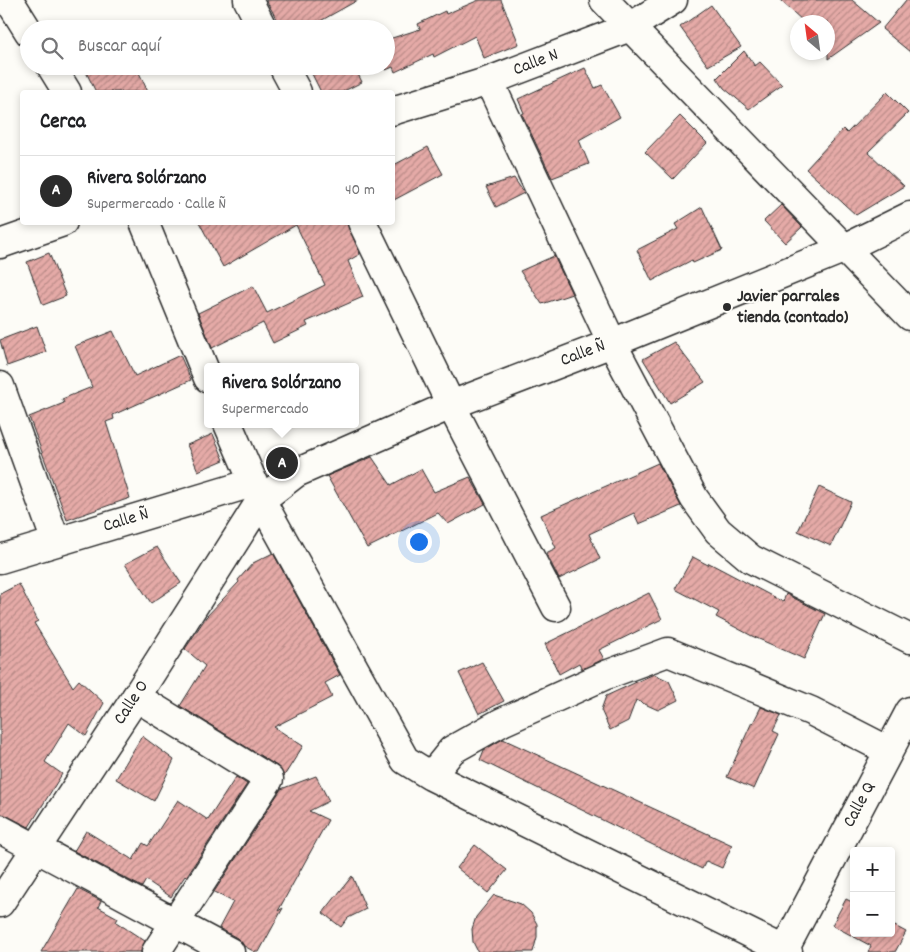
<!DOCTYPE html>
<html lang="es">
<meta charset="utf-8">
<style>
body{margin:0;font-family:Dekko,sans-serif;background:#f6f6f6;color:#202124}
.controls{position:absolute;right:15px;bottom:15px;display:grid;overflow:hidden;border-radius:5px;box-shadow:0 2px 8px #0003}
.controls button{width:45px;height:45px;display:grid;place-items:center;padding:0;border:0;border-bottom:1px solid #e0e0e0;background:#fff;color:#202124;font:25px sans-serif}
.compass{position:absolute;left:790px;top:15px;width:45px;height:45px;border-radius:50%;background:#fff;box-shadow:0 2px 8px #0003;rotate:331deg}
.you{position:absolute;left:418px;top:541px;width:18px;height:18px;margin:-12px;border:4px solid #fff;border-radius:50%;background:#1a73e8;box-shadow:0 0 0 8px #1a73e833}
.badge{display:grid;place-items:center;width:32px;height:32px;border-radius:50%;background:#2b2b2b;color:#fff;font-size:16px;font-weight:700}
.pin{position:absolute;translate:-50% -50%;border:2px solid #fff;box-shadow:0 1px 5px #0006}
.popup{position:absolute;left:204px;top:363px;width:155px;height:65px;box-sizing:border-box;display:grid;place-content:center;border-radius:5px;background:#fff;filter:drop-shadow(0 1px 4px #0005);font-size:16px;white-space:nowrap;color:#757577}
.popup b{font-size:19px;color:#202124}
.popup::after{content:'';position:absolute;left:50%;top:100%;margin-left:-10px;border:10px solid transparent;border-top-color:#fff}
.list{margin:0;padding:0;list-style:none}
h2{display:flex;justify-content:space-between;align-items:center;height:65px;margin:0;padding:0 20px;font-size:21px}
h2 small{font-size:16px;font-weight:400;color:#757577}
.list li{display:grid;grid-template-columns:32px 1fr auto;gap:15px;align-items:center;box-sizing:border-box;height:70px;padding:0 20px;border-top:1px solid #e0e0e0}
.list b{display:block;font-size:19px;white-space:nowrap}
.list p{margin:0;font-size:16px;white-space:nowrap;color:#757577}
.list em{font-size:16px;font-style:normal;color:#757577}
.icon{flex:none;width:28px;height:28px;fill:none;stroke:currentColor;stroke-width:2;stroke-linecap:round;stroke-linejoin:round}
.map{position:relative;flex:none;width:910px;height:952px;overflow:hidden}
.search{position:absolute;background:#fff;box-shadow:0 2px 8px #0003;left:20px;top:20px;width:375px;height:55px;display:flex;align-items:center;gap:12px;box-sizing:border-box;padding:0 18px;border-radius:28px;color:#757577;font-size:19px}
.panel{position:absolute;background:#fff;box-shadow:0 2px 8px #0003;left:20px;top:90px;width:375px;height:135px;border-radius:5px}
.map>svg:first-child{display:block}
.building{fill:url(#building-hatch);stroke:#2b2b2b}
.lines{fill:none;stroke-linecap:round;stroke-linejoin:round}
.minor-casing{stroke:#2b2b2b;stroke-width:31}
.tertiary-casing{stroke:#2b2b2b;stroke-width:31}
.minor{stroke:#fdfcf7;stroke-width:28}
.tertiary{stroke:#fdfcf7;stroke-width:28}
.poi-dot{fill:#2b2b2b;stroke:#fdfcf7;stroke-width:2}
.labels{text-anchor:middle;dominant-baseline:central;stroke-width:4;stroke-linejoin:round;paint-order:stroke}
.street-label{font-size:18px;fill:#2b2b2b;stroke:#fdfcf7}
.poi-label{font-size:18px;font-weight:bold;fill:#2b2b2b;stroke:#fdfcf7;text-anchor:start}
</style>
<div class="map">
<svg width="910" height="952" viewBox="0 0 910 952">
<defs>
<pattern id="building-hatch" width="6" height="6" patternUnits="userSpaceOnUse" patternTransform="scale(1.25)"><rect width="6" height="6" fill="#e5aaa7"/><path d="M-1 1l2-2M0 6l6-6M5 7l2-2" fill="none" stroke="#ba8b88"/></pattern>
</defs>
<rect width="100%" height="100%" fill="#fdfcf7"/>
<filter id="ink" filterUnits="userSpaceOnUse"><feTurbulence type="fractalNoise" baseFrequency=".02" numOctaves="2"/><feDisplacementMap in="SourceGraphic" scale="10" xChannelSelector="R" yChannelSelector="G"/><feConvolveMatrix kernelMatrix="1 2 1 2 8 2 1 2 1" color-interpolation-filters="sRGB"/></filter>
<g filter="url(#ink)">
<!-- building -->
<path class="building" d="M 266,0 L 358,0 L 306,29 L 282,29 Z
M 479,0 L 501,0 L 519,44 L 484,58 L 475,36 L 434,57 L 433,54 L 395,72 L 393,67 L 386,70 L 386,40 L 420,29 L 418,24 L 445,11 L 446,14 Z
M 780,0 L 852,0 L 879,23 L 828,59 L 828,22 L 804,22 Z
M 906,0 L 910,0 L 910,52 L 882,29 Z
M 711,5 L 741,47 L 708,66 L 680,27 Z
M 744,51 L 755,66 L 760,62 L 782,85 L 749,109 L 724,88 L 717,78 Z
M 83,66 L 136,66 L 148,92 L 96,92 Z
M 308,66 L 354,66 L 362,82 L 342,92 L 321,92 Z
M 585,68 L 595,88 L 602,85 L 620,117 L 579,140 L 589,164 L 552,178 L 522,114 L 524,113 L 518,99 Z
M 887,92 L 908,113 L 868,152 L 904,186 L 856,215 L 806,169 L 843,129 L 847,133 Z
M 680,116 L 707,143 L 673,179 L 645,152 Z
M 428,147 L 443,174 L 392,201 L 392,166 Z
M 514,178 L 524,193 L 496,207 L 486,187 Z
M 781,205 L 802,227 L 785,243 L 764,221 Z
M 702,207 L 722,250 L 693,263 L 692,260 L 652,281 L 637,250 L 678,229 L 675,224 Z
M 199,222 L 347,222 L 360,254 L 348,261 L 363,297 L 306,322 L 308,326 L 273,343 L 263,323 L 212,348 L 198,313 L 253,286 L 267,313 L 325,285 L 296,225 L 223,267 Z
M 49,253 L 66,296 L 43,305 L 27,262 Z
M 554,256 L 572,294 L 542,304 L 520,271 Z
M 37,326 L 46,352 L 7,366 L 0,340 Z
M 113,331 L 135,376 L 180,355 L 191,380 L 113,415 L 114,419 L 106,422 L 130,498 L 67,520 L 29,417 L 64,403 L 62,399 L 92,387 L 75,346 Z
M 674,342 L 705,382 L 670,403 L 643,359 Z
M 213,434 L 224,460 L 198,471 L 187,445 Z
M 372,457 L 391,485 L 421,469 L 434,492 L 470,477 L 485,504 L 448,524 L 438,513 L 367,548 L 327,476 Z
M 658,463 L 681,506 L 639,524 L 634,513 L 589,534 L 600,559 L 559,579 L 546,553 L 556,548 L 541,515 Z
M 819,487 L 851,502 L 831,546 L 798,531 Z
M 157,547 L 181,583 L 151,603 L 125,564 Z
M 273,553 L 340,675 L 325,683 L 332,697 L 274,727 L 303,746 L 284,776 L 277,766 L 180,706 L 205,666 L 185,649 L 206,617 L 239,582 L 238,580 L 253,563 Z
M 693,557 L 708,565 L 709,563 L 783,602 L 786,594 L 825,614 L 804,659 L 752,636 L 716,617 L 719,612 L 675,589 Z
M 19,584 L 38,621 L 34,623 L 73,687 L 79,680 L 104,703 L 86,736 L 69,723 L 45,762 L 62,774 L 29,827 L 0,813 L 0,594 Z
M 649,593 L 662,619 L 599,650 L 604,659 L 582,669 L 579,663 L 559,674 L 545,644 Z
M 482,662 L 504,701 L 479,714 L 459,673 Z
M 654,674 L 669,681 L 678,700 L 658,710 L 636,700 L 628,721 L 610,730 L 601,710 L 606,696 Z
M 761,707 L 781,715 L 773,731 L 779,734 L 754,789 L 727,777 L 752,722 L 753,723 Z
M 142,736 L 174,760 L 154,801 L 116,779 Z
M 503,739 L 732,845 L 722,868 L 706,861 L 702,869 L 480,760 L 484,750 Z
M 316,776 L 329,801 L 309,811 L 328,820 L 278,911 L 283,908 L 259,952 L 255,952 L 244,946 L 237,938 L 219,928 L 233,902 L 214,892 L 281,789 Z
M 236,777 L 247,784 L 186,877 L 185,876 L 171,897 L 146,880 L 142,887 L 74,851 L 86,831 L 133,860 L 143,843 L 148,846 L 178,800 L 208,820 Z
M 475,845 L 507,870 L 488,893 L 457,868 Z
M 352,876 L 366,909 L 348,918 L 341,927 L 323,913 Z
M 78,889 L 101,901 L 98,907 L 118,918 L 116,922 L 145,941 L 141,952 L 41,952 Z
M 494,895 L 521,904 L 531,913 L 537,924 L 537,937 L 533,952 L 478,952 L 473,942 L 472,929 L 476,917 Z
M 846,899 L 854,903 L 854,933 L 891,933 L 891,924 L 906,932 L 895,952 L 868,952 L 871,946 L 832,925 Z"/>
<g class="lines">
<!-- minor casing -->
<g class="minor-casing">
<path id="minor" d="M 9,0 L 29,32
M 248,0 L 263,29
M 604,0 L 910,316
M 51,66 L 67,92
M 283,66 L 297,92
M 489,81 L 612,343 L 694,498 L 718,531 L 751,559 L 910,639
M 392,111 L 489,81 L 630,27 L 673,0
M 144,222 L 208,378
M 362,222 L 451,405 L 556,607
M 0,244 L 63,222
M 0,386 L 56,542
M 228,424 L 261,500 L 405,760 L 431,776 L 788,952
M 0,559 L 252,483
M 136,697 L 269,779 L 156,952
M 431,776 L 452,750 L 502,722 L 606,675 L 668,652 L 811,711 L 889,751
M 0,829 L 230,952
M 783,952 L 910,711"/>
</g>
<!-- tertiary casing -->
<g class="tertiary-casing">
<path id="tertiary" d="M 0,903 L 136,697 L 261,500 L 296,473 L 451,405 L 612,343 L 843,249 L 910,216"/>
</g>
<!-- minor -->
<use href="#minor" class="minor"/>
<!-- tertiary -->
<use href="#tertiary" class="tertiary"/>
</g>
</g>
<!-- markers -->
<circle class="poi-dot" cx="727" cy="307" r="5"/>
<g class="labels">
<!-- street labels -->
<g class="street-label">
<text transform="translate(536 63) rotate(-21)">Calle N</text>
<text transform="translate(583 354) rotate(-21)">Calle Ñ</text>
<text transform="translate(126 521) rotate(-17)">Calle Ñ</text>
<text transform="translate(132 703) rotate(-57)">Calle O</text>
<text transform="translate(860 805) rotate(-62)">Calle Q</text>
</g>
<!-- poi labels -->
<g class="poi-label">
<text x="737" y="297">Javier parrales<tspan x="737" dy="21">tienda (contado)</tspan></text>
</g>
</g>
</svg>
<div class="controls">
<button>+</button>
<button>−</button>
</div>
<svg class="compass" viewBox="-18 -18 36 36"><path d="M0-13l5 13h-10z" fill="#e53935"/><path d="M0 13l5-13h-10z" fill="#757577"/></svg>
<div class="you"></div>
<div class="pin badge" style="left:282px;top:463px">A</div>
<div class="popup"><b>Rivera Solórzano</b>Supermercado</div>
<div class="search"><svg class="icon" aria-label="search" viewBox="0 0 24 24"><circle cx="10" cy="10" r="6"/><path d="M15 15l6 6"/></svg>Buscar aquí</div>
<section class="panel">
<h2>Cerca<small></small></h2>
<ul class="list">
<li><span class="badge">A</span><div><b>Rivera Solórzano</b><p>Supermercado · Calle Ñ</p></div><em>40 m</em></li>
</ul>
</section>
</div>
